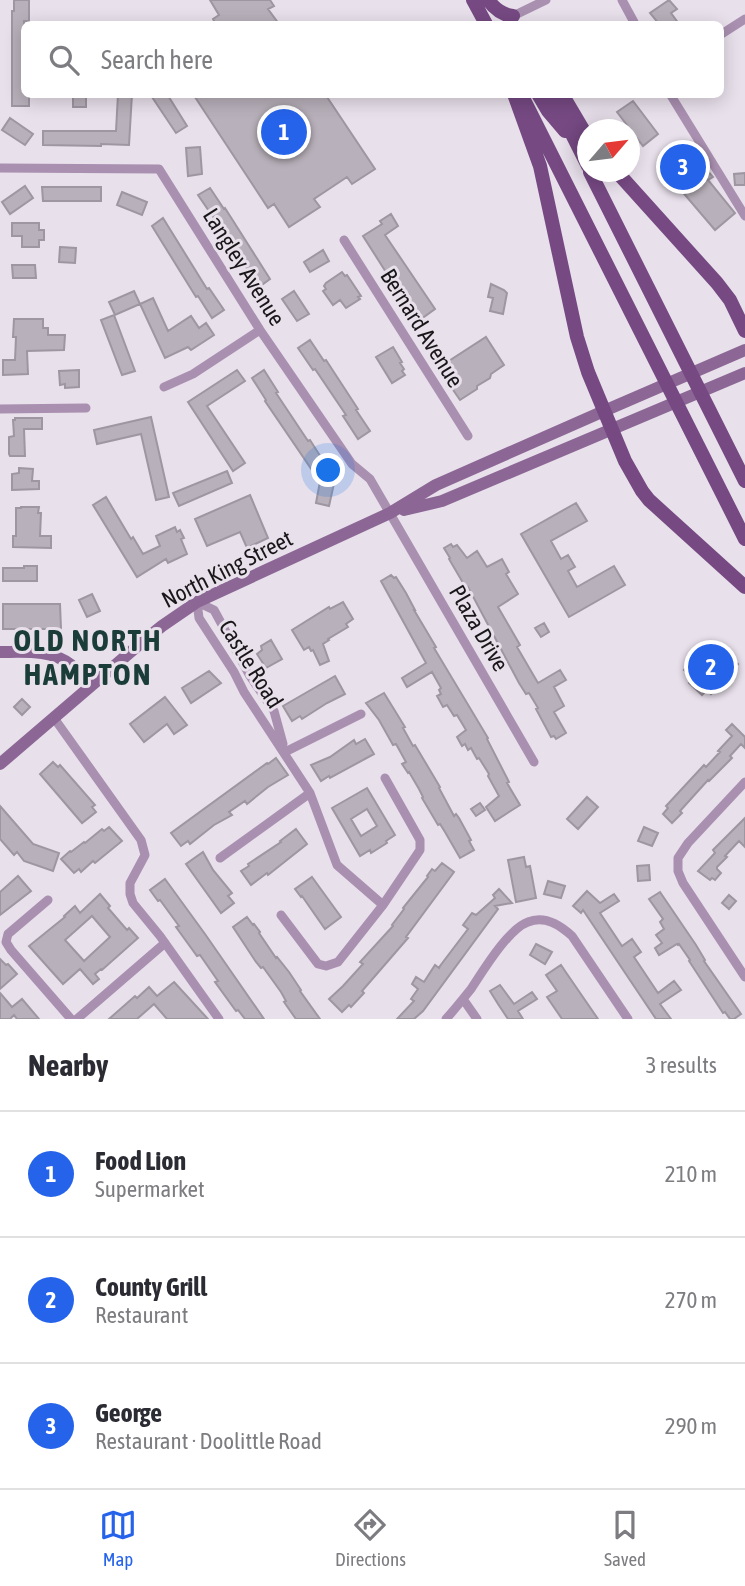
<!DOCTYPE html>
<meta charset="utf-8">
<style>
body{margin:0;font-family:"Asap Condensed",sans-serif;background:#f2f2f3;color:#2b2b33}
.compass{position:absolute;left:577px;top:119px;width:63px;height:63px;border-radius:50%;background:#fff;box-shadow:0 4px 18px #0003;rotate:62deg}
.you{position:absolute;left:329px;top:471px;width:24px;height:24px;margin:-18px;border:5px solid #fff;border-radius:50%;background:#1a73e8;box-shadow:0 0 0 10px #1a73e833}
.badge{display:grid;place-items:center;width:46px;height:46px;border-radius:50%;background:#2563eb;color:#fff;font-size:23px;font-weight:700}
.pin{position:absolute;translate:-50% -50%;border:4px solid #fff;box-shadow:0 2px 7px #0006}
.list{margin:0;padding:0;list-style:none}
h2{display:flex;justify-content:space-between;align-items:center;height:91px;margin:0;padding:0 28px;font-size:30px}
h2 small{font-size:23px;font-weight:400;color:#7c7c81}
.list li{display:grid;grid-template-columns:46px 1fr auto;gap:21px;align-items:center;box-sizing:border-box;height:126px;padding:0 28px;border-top:2px solid #e1e1e2}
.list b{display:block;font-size:26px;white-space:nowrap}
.list p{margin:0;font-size:23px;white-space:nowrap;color:#7c7c81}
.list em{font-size:23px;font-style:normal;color:#7c7c81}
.icon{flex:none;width:38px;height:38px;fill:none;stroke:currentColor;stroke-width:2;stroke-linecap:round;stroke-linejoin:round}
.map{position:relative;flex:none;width:745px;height:1019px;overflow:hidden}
.search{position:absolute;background:#fff;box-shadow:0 4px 18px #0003;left:21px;right:21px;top:21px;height:77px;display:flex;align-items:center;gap:18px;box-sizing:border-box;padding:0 24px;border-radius:10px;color:#7c7c81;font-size:26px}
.sheet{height:469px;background:#fff}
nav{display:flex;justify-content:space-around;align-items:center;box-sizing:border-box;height:98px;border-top:2px solid #e1e1e2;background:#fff;font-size:19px;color:#7c7c81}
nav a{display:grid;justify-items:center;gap:4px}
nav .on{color:#2563eb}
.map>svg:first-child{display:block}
.building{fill:#b8b0ba;stroke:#9e96a1;stroke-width:2;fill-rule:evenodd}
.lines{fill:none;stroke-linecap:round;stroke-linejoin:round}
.street{stroke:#a98fb0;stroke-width:9}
.secondary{stroke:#8c6796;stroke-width:12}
.primary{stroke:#764983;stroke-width:14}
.labels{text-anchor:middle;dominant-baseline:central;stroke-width:6;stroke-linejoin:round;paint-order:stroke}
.street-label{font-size:23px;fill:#191619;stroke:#e8e0eb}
.district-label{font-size:30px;font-weight:bold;letter-spacing:2px;fill:#1b3d39;stroke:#e8e0eb}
</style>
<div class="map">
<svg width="745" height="1019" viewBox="0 0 745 1019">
<rect width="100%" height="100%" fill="#e8e0eb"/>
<!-- building -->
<path class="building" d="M 14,0 L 29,0 L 29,21 L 24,21 L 24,94 L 29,94 L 29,106 L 12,106 L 12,11 L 14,11 Z
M 210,0 L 270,0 L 274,6 L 268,9 L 279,24 L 216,24 L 213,19 L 219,15 Z
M 669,0 L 677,9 L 671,13 L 679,24 L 659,24 L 650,13 Z
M 73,94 L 86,94 L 86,107 L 73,107 Z
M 118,94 L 132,94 L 129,145 L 101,144 L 101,146 L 43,145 L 43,131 L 116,131 Z
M 150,94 L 167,94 L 187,126 L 176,133 Z
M 193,94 L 325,94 L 375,169 L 352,184 L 347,177 L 314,199 L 320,207 L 289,227 L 274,204 L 268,208 Z
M 633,101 L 658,134 L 643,146 L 617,112 Z
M 10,118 L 33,134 L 25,145 L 2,130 Z
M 200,147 L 202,174 L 188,176 L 186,148 Z
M 690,151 L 713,177 L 708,180 L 735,213 L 715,230 L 662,168 L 679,158 L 681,159 Z
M 745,173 L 745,185 L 735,185 L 734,174 Z
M 25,186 L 33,198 L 10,214 L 2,202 Z
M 42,187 L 101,187 L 101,201 L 43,201 Z
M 210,188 L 224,209 L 225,208 L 270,279 L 259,287 L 244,264 L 245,263 L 214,216 L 213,217 L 198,195 Z
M 122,192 L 147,202 L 142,215 L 117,205 Z
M 391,214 L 398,226 L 385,235 L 435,309 L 417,322 L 416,320 L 413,322 L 408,314 L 411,312 L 410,310 L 363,236 L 382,224 L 380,221 Z
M 163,218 L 207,289 L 209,288 L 224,310 L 212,318 L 198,296 L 196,297 L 152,226 Z
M 12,223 L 39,223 L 39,230 L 44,230 L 44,240 L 39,240 L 39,247 L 22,247 L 22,236 L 12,236 Z
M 60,247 L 76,248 L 75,263 L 59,262 Z
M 323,250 L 329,261 L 310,272 L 304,262 Z
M 12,265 L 35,265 L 36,278 L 13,278 Z
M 342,272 L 345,276 L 347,275 L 361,296 L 358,297 L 360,299 L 346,308 L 340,300 L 333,305 L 323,291 L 326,289 L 324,286 L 326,283 Z
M 491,284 L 504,290 L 507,293 L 503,314 L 490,311 L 493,298 L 488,297 Z
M 134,291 L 140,304 L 115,315 L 109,302 Z
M 294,291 L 309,314 L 297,321 L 282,299 Z
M 153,298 L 168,331 L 191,316 L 199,328 L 206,323 L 214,335 L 191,350 L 188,347 L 165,358 L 140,304 Z
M 114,315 L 135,371 L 122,375 L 101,320 Z
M 14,319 L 43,319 L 43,328 L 48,328 L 48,335 L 65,335 L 64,350 L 27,351 L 28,374 L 3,375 L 3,360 L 15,360 L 16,337 L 13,337 Z
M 486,337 L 504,365 L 491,374 L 490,378 L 477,386 L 477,389 L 460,400 L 438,368 Z
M 310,340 L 324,361 L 326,360 L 358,409 L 356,410 L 370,431 L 358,439 L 343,416 L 346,415 L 315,369 L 313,370 L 298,348 Z
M 393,347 L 402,362 L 400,363 L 404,369 L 402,371 L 405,375 L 392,383 L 376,357 Z
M 79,370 L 79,387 L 65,388 L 65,384 L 60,385 L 59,371 Z
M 237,370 L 245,381 L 207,406 L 245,463 L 233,471 L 188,402 Z
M 264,370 L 278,392 L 276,393 L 308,441 L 310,440 L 324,462 L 312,470 L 265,401 L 266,400 L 252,378 Z
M 151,417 L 169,497 L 156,500 L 141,434 L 97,444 L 94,430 Z
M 15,418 L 42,418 L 42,429 L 24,429 L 25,456 L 10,456 L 9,454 L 9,437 L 14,436 L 13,420 L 15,420 Z
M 19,468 L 33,469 L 32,481 L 39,481 L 39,489 L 12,490 L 12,474 L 19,473 Z
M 227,471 L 232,483 L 179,506 L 173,493 Z
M 321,476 L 335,479 L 329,506 L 316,503 Z
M 250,495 L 268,538 L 247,548 L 240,532 L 207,546 L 195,519 Z
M 106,497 L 131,539 L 133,537 L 143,554 L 160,546 L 156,536 L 175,527 L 177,532 L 180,530 L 184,538 L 181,539 L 187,554 L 168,563 L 166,559 L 137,577 L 93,505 Z
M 576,503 L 587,521 L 551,541 L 561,559 L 568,555 L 575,567 L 568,571 L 577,587 L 614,566 L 625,585 L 569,617 L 521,534 Z
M 21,507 L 39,507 L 38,513 L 41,513 L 40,536 L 51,536 L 51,548 L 13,547 L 13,536 L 16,536 L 16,508 L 21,508 Z
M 451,544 L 453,547 L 457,545 L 467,558 L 477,551 L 487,567 L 502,559 L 509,572 L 506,574 L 518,594 L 498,607 L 520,645 L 517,647 L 538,683 L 560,670 L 566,680 L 554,687 L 564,706 L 554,712 L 566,733 L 556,739 L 554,736 L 551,737 L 536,709 L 538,708 L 529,693 L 526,694 L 519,683 L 468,587 L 466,588 L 449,559 L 450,558 L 444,548 Z
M 24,566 L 37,566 L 37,581 L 3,581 L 3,568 L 24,568 Z
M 391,575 L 394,578 L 396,577 L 406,593 L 415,610 L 414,610 L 436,647 L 434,648 L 488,738 L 487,739 L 509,782 L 507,783 L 520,805 L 495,821 L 486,807 L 499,796 L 488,776 L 489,774 L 479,758 L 477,759 L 471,748 L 468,750 L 465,744 L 462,746 L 457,737 L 466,730 L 457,715 L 454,716 L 447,705 L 443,707 L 437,696 L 441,694 L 439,690 L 441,688 L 432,672 L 407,687 L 402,678 L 426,663 L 381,581 Z
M 92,594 L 100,611 L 87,617 L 79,600 Z
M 343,602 L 353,619 L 346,624 L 348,627 L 328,639 L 329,640 L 323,644 L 329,661 L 320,665 L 313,650 L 311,651 L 309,647 L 304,650 L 292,630 L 329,607 L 330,609 Z
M 3,604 L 60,604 L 61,629 L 3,629 Z
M 544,623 L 549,632 L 541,637 L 535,628 Z
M 271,640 L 282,659 L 266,668 L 257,654 L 262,650 L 261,646 Z
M 711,641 L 730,655 L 729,656 L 738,664 L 711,694 L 707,690 L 702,695 L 689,683 L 693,678 L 684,670 Z
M 209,671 L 221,683 L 191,703 L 182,688 Z
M 335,676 L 345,694 L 327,703 L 302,719 L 300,716 L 292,721 L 283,706 Z
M 384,693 L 405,727 L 403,728 L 413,746 L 415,745 L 440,787 L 439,788 L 454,816 L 456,814 L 459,818 L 471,840 L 469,841 L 474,850 L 460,858 L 445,832 L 440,824 L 438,825 L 422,798 L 423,797 L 419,789 L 409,772 L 408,773 L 402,764 L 406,762 L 396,744 L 393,745 L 379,720 L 366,703 Z
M 165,697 L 187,725 L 174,734 L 167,724 L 144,742 L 130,724 Z
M 22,699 L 30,707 L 22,715 L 14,707 Z
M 732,724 L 745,737 L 745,748 L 741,744 L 730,756 L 732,758 L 709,781 L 708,780 L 680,811 L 682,813 L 672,823 L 663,814 L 668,808 L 666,806 L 704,765 L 706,767 L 720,752 L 718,751 L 732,736 L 726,730 Z
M 365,739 L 374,754 L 330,778 L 329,776 L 321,781 L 311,765 L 330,757 L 354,740 L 356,744 Z
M 276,758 L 288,775 L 268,787 L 247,804 L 245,801 L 229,812 L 232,815 L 214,825 L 190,844 L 188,841 L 181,846 L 171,833 L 267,763 L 268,764 Z
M 53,762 L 58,767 L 60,765 L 95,805 L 92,807 L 96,812 L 82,823 L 40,774 Z
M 367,788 L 395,835 L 386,841 L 387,843 L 371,853 L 370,850 L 360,856 L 332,808 ZM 367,809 L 377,826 L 361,836 L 351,819 Z
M 587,797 L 598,807 L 578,829 L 567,819 Z
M 480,803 L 485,810 L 476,816 L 471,809 Z
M 0,806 L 33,844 L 59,853 L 53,871 L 24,861 L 17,852 L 14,855 L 0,839 Z
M 745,818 L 745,847 L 739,841 L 725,856 L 727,857 L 717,867 L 717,869 L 721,873 L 715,880 L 712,878 L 710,880 L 698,871 L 715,853 L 713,850 Z
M 109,827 L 122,841 L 95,863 L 93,861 L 81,872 L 79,869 L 74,873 L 61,859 L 70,851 L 71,852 L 84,842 L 85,843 L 102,829 L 104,831 Z
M 644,827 L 658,833 L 652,846 L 638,841 Z
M 296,829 L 307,844 L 268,875 L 267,873 L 251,885 L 241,871 L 249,866 L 248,864 L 281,842 L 280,841 Z
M 203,852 L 213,870 L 232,893 L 228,896 L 234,903 L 221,913 L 186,864 Z
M 524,857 L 526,867 L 530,866 L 536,898 L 516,902 L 508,860 Z
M 442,863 L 454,872 L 406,937 L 408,938 L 362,991 L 364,993 L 351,1007 L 349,1005 L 342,1012 L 329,999 L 343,986 L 363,964 L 360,962 L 393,926 L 392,925 L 404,909 L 403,908 L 428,877 L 427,876 L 432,869 L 435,871 Z
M 649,865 L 650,880 L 638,881 L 637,866 Z
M 18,876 L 31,891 L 0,915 L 0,892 Z
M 312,877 L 341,917 L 325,929 L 302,896 L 301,897 L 295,889 Z
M 165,879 L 205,934 L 264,1019 L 245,1019 L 238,1010 L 236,1011 L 215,982 L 218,981 L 200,955 L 197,956 L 176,927 L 179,926 L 160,900 L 158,901 L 150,890 Z
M 548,881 L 565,886 L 561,898 L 544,894 Z
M 499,889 L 512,903 L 495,906 L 498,909 L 423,1011 L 414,1019 L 397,1019 L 414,1001 L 411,999 L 418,989 L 412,984 L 416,977 L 424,982 L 435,965 L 439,968 L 440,966 L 468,929 L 463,925 L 472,913 L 476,915 L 495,898 L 493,895 Z
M 587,891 L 600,903 L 614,894 L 619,901 L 600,913 L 622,946 L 632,939 L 641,952 L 634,957 L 658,993 L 674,981 L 681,990 L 660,1004 L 671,1019 L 656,1019 L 583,910 L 581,913 L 573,906 Z
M 660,892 L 696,945 L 705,960 L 704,961 L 741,1014 L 734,1019 L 730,1019 L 725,1012 L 723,1013 L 689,961 L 690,960 L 679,944 L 678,945 L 677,944 L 659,955 L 655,948 L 662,943 L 656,935 L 664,929 L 660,922 L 663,919 L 649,899 Z
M 100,894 L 110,906 L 108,908 L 127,930 L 129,928 L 138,938 L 102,970 L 101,969 L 95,974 L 99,979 L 93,984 L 80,969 L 63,984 L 29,946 L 65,917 L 64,916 L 75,906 L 80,913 ZM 92,916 L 110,937 L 84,961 L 65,940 Z
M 729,895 L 736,901 L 729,909 L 722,903 Z
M 247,917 L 253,925 L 254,924 L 260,932 L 259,933 L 276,958 L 277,957 L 289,972 L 301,990 L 300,991 L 320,1019 L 296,1019 L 291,1012 L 284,1002 L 286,1001 L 281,992 L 263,967 L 261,968 L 256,962 L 233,927 Z
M 536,944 L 552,952 L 545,964 L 530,955 Z
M 0,959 L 6,965 L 8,964 L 17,974 L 0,989 Z
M 561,965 L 565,971 L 598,1019 L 562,1019 L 547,997 L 557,991 L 546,975 Z
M 174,982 L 208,1019 L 167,1019 L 154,1004 L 137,1019 L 109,1019 L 135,996 L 137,998 L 149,987 L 157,996 Z
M 500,985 L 514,1004 L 532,992 L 537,999 L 518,1011 L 523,1019 L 508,1019 L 498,1004 L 490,991 Z
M 0,993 L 12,1007 L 22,999 L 39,1019 L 17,1019 L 14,1015 L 10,1019 L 0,1019 Z"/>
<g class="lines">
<!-- street -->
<path class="street" d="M 622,0 L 635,24
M 513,16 L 546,0
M 720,35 L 745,19
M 670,94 L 745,216
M 0,168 L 159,169 L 260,330 L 352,464 L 370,479 L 534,762
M 344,240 L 468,436
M 164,387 L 193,374 L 260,330
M 0,409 L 86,408
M 197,602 L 199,618 L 234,672 L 244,692 L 310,793 L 337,865 L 383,905
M 197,602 L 214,610 L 250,676 L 274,711 L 283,744
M 54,718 L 141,840 L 145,855 L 130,883 L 130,894 L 133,903 L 160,936 L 219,1019
M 285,752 L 361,714
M 745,782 L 688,843 L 678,858 L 678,871 L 683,883 L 745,977
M 220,858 L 310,793
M 48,900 L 8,934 L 6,942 L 11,950 L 71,1019
M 281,915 L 318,964 L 326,966 L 338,962 L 383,905 L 420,850 L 420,840 L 385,778
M 463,999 L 477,1019
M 77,1019 L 165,943
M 446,1019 C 455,1009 463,999 471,989 C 483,971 508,929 528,922 C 545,915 560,925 572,936 L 628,1019"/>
<!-- secondary -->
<path class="secondary" d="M 404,510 L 442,501 L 745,373
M 0,652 C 24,652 51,649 71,665 C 79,670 85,678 91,685
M 0,764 L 141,643 L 162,626 L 197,602 L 390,513 L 436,485 L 604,411 L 745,350"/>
<!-- primary -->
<path class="primary" d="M 473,0 L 486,24
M 488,0 C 494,8 503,15 513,16
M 514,94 L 540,166 L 577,337 L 588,372 L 625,461 L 642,491 L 649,500 L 745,587
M 538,94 L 548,111 L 565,131
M 552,94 L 588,166
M 562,94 L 588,138
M 524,100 L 745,539
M 590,172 L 745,481
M 617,172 L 717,283 L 730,300 L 745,331"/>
</g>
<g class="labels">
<!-- street labels -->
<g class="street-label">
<text transform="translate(244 267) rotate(58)">Langley Avenue</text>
<text transform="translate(422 328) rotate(58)">Bernard Avenue</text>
<text transform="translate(227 569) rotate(-27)">North King Street</text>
<text transform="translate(479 628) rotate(60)">Plaza Drive</text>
<text transform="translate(251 664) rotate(58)">Castle Road</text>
</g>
<!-- district labels -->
<g class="district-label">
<text x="88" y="640">OLD NORTH<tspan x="88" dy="34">HAMPTON</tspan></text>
</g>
</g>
</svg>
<svg class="compass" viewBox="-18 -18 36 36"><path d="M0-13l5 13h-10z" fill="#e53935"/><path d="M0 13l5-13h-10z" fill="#7c7c81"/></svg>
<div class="you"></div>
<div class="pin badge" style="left:284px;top:132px">1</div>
<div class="pin badge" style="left:711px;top:667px">2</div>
<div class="pin badge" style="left:683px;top:167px">3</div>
<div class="search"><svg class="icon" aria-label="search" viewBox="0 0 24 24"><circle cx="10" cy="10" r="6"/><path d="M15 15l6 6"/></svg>Search here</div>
</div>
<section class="sheet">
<h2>Nearby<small>3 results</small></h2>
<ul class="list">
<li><span class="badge">1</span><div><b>Food Lion</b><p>Supermarket</p></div><em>210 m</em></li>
<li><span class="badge">2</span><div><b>County Grill</b><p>Restaurant</p></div><em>270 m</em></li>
<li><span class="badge">3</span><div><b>George</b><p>Restaurant · Doolittle Road</p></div><em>290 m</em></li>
</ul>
</section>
<nav>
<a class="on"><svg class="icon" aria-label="map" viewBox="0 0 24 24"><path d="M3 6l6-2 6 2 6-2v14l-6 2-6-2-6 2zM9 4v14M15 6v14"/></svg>Map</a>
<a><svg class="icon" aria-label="directions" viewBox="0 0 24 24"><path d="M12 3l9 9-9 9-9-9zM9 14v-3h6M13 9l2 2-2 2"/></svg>Directions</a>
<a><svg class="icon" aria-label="saved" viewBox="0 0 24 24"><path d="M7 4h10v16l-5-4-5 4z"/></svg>Saved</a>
</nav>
